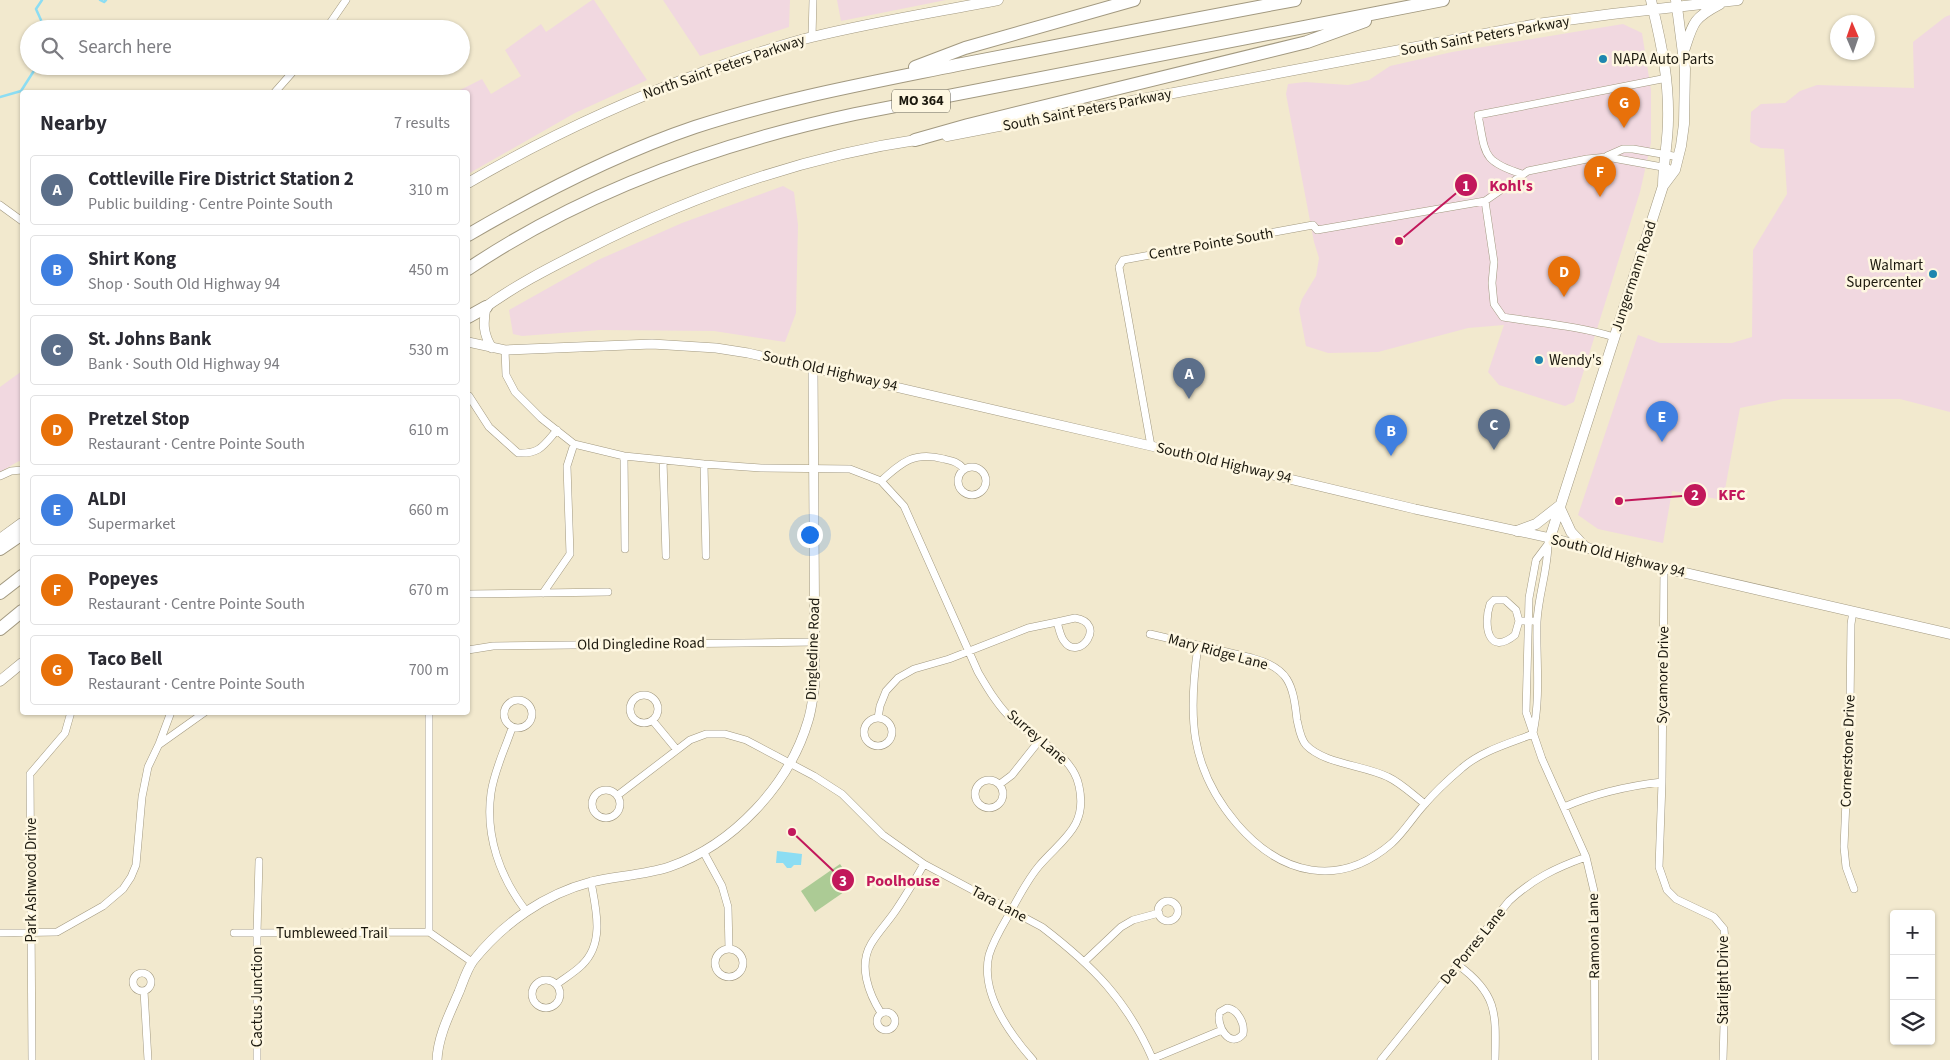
<!DOCTYPE html>
<meta charset="utf-8">
<style>
body{margin:0;font-family:"Source Sans 3",sans-serif;background:#f2f2f3;color:#2b2b33}
.controls{position:absolute;right:15px;bottom:15px;display:grid;overflow:hidden;border-radius:5px;box-shadow:0 1px 4px #0004}
.controls button{width:45px;height:45px;display:grid;place-items:center;padding:0;border:0;border-bottom:1px solid #e1e1e2;background:#fff;color:#2b2b33;font:25px sans-serif}
.compass{position:absolute;left:1830px;top:15px;width:45px;height:45px;border-radius:50%;background:#fff;box-shadow:0 1px 4px #0004;rotate:358deg}
.you{position:absolute;left:809px;top:534px;width:18px;height:18px;margin:-12px;border:4px solid #fff;border-radius:50%;background:#1a73e8;box-shadow:0 0 0 8px #1a73e833}
.badge{display:grid;place-items:center;width:32px;height:32px;border-radius:50%;background:#2563eb;color:#fff;font-size:16px;font-weight:700}
.pin{position:absolute;translate:-50% -41px;filter:drop-shadow(0 1px 2px #0008)}
.pin::after{content:'';position:absolute;top:26px;width:18px;height:15px;background:inherit;clip-path:polygon(0 0,100% 0,50% 100%)}
.list{margin:0;padding:0;list-style:none}
h2{display:flex;justify-content:space-between;align-items:center;height:65px;margin:0;padding:0 20px;font-size:21px}
h2 small{font-size:16px;font-weight:400;color:#7c7c81}
.list li{display:grid;grid-template-columns:32px 1fr auto;gap:15px;align-items:center;box-sizing:border-box;height:70px;margin:0 10px 10px;padding:0 10px;border:1px solid #e1e1e2;border-radius:5px}
.list b{display:block;font-size:19px;white-space:nowrap}
.list p{margin:0;font-size:16px;white-space:nowrap;color:#7c7c81}
.list em{font-size:16px;font-style:normal;color:#7c7c81}
.icon{flex:none;width:28px;height:28px;fill:none;stroke:currentColor;stroke-width:2;stroke-linecap:round;stroke-linejoin:round}
.map{position:relative;flex:none;width:1950px;height:1060px;overflow:hidden}
.search{position:absolute;background:#fff;box-shadow:0 1px 4px #0004;left:20px;top:20px;width:450px;height:55px;display:flex;align-items:center;gap:12px;box-sizing:border-box;padding:0 18px;border-radius:28px;color:#7c7c81;font-size:19px}
.panel{position:absolute;background:#fff;box-shadow:0 1px 4px #0004;left:20px;top:90px;width:450px;height:625px;border-radius:5px}
.map>svg:first-child{display:block}
.commercial{fill:#f1d8e0}
.green{fill:#accb95}
.water{fill:#8cddf3}
.lines{fill:none;stroke-linecap:round;stroke-linejoin:round}
.stream{stroke:#8cddf3;stroke-width:2.5}
.minor-casing{stroke:#a29980;stroke-width:8}
.tertiary-casing{stroke:#a29980;stroke-width:10}
.secondary-casing{stroke:#a29980;stroke-width:11}
.primary-casing{stroke:#a29980;stroke-width:11}
.motorway-casing{stroke:#a29980;stroke-width:14}
.minor{stroke:#fff;stroke-width:7}
.tertiary{stroke:#fff;stroke-width:9}
.secondary{stroke:#fff;stroke-width:10}
.primary{stroke:#fff;stroke-width:10}
.motorway{stroke:#fff;stroke-width:12}
.poi-dot{fill:#1e86af;stroke:#fef7e1;stroke-width:2}
.labels{text-anchor:middle;dominant-baseline:central;stroke-width:5;stroke-linejoin:round;paint-order:stroke}
.shield{fill:#fef7e1;stroke:#5f5b4d;stroke-width:1}
.shield-label{font-size:14px;font-weight:bold;fill:#1b180e}
.street-label{font-size:15px;fill:#1b180e;stroke:#fef7e1}
.poi-label{font-size:15px;fill:#1b180e;stroke:#fef7e1;text-anchor:start}
.leader{fill:none;stroke:#c2185b;stroke-width:2}
.callout-dot{fill:#c2185b;stroke:#fef7e1;stroke-width:2}
.mark-label{font-size:15px;text-anchor:middle;font-weight:bold;fill:#fff}
.callout-label{font-size:16px;text-anchor:middle;font-weight:bold;fill:#c2185b;stroke:#fef7e1;stroke-width:5;stroke-linejoin:round;paint-order:stroke}
</style>
<div class="map">
<svg width="1950" height="1060" viewBox="0 0 1950 1060">
<rect width="100%" height="100%" fill="#f2e9ce"/>
<!-- commercial -->
<path class="commercial" d="M 592,0 L 594,0 L 647,80 L 575,113 L 468,174 L 468,92 L 456,92 L 482,79 L 491,94 L 521,76 L 505,50 L 541,24 L 546,32 Z
M 663,0 L 790,0 L 789,27 L 700,56 Z
M 837,0 L 946,0 L 841,21 Z
M 1950,15 L 1950,412 L 1900,399 L 1783,399 L 1740,408 L 1723,500 L 1672,491 L 1663,543 L 1598,529 L 1578,515 L 1638,335 L 1660,343 L 1732,343 L 1752,337 L 1753,250 L 1787,194 L 1784,149 L 1761,148 L 1750,142 L 1751,112 L 1761,104 L 1785,103 L 1800,91 L 1817,85 L 1914,88 L 1913,42 L 1945,17 Z
M 1623,24 L 1642,33 L 1651,90 L 1651,143 L 1640,192 L 1574,402 L 1565,406 L 1499,385 L 1488,372 L 1504,325 L 1468,328 L 1378,352 L 1328,353 L 1306,346 L 1299,309 L 1302,299 L 1316,276 L 1319,258 L 1314,242 L 1286,94 L 1288,84 L 1305,82 L 1348,85 L 1369,80 L 1390,66 L 1452,52 Z
M 783,186 L 794,192 L 798,225 L 796,313 L 785,342 L 714,331 L 600,330 L 522,336 L 513,334 L 509,310 L 598,260 L 682,223 Z
M 22,371 L 22,462 L 19,461 L 0,472 L 0,387 Z"/>
<!-- green -->
<path class="green" d="M 840,864 L 854,885 L 815,912 L 801,891 Z"/>
<!-- water -->
<path class="water" d="M 777,851 L 802,854 L 801,865 L 794,865 L 791,868 L 787,868 L 783,863 L 776,863 Z"/>
<g class="lines">
<!-- stream -->
<path class="stream" d="M 42,0 L 36,9 L 45,29
M 100,0 L 104,2 L 106,0
M 0,97 L 21,91 L 37,66"/>
<!-- minor casing -->
<g class="minor-casing">
<path id="minor" d="M 326,29 L 346,0
M 812,37 L 813,0
M 275,92 L 298,66
M 1607,156 L 1623,149 L 1633,149 L 1679,157
M 1522,174 C 1481,161 1486,154 1478,115 L 1667,78
M 0,205 L 22,221
M 1614,337 C 1578,326 1540,323 1503,317 L 1494,304 L 1492,283 L 1494,262 L 1485,201 L 1528,171 L 1587,159 L 1607,157 L 1668,168
M 505,350 L 506,375 L 515,392 L 541,418 L 574,444 L 624,456 L 704,464 L 761,468 L 850,469 L 881,481 C 902,462 914,451 944,459 C 953,461 958,462 964,469
M 469,396 L 489,427 L 518,453 C 540,454 543,446 557,430
M 1151,446 L 1119,267 L 1123,260 L 1313,225 L 1317,230 L 1485,201
M 624,456 L 625,549
M 663,460 L 666,556
M 704,464 L 706,556
M958 481a14 14 0 1 1 28 0a14 14 0 1 1-28 0Z
M 0,476 L 11,471 L 22,470
M 881,481 L 904,506 L 978,672 C 988,689 999,708 1014,721 C 1036,740 1073,755 1079,786 C 1088,827 1062,839 1039,866 C 1028,879 1019,896 1011,911 C 1003,925 994,939 989,955 C 980,993 1009,1033 1033,1060
M 1548,544 L 1536,560 L 1529,598 L 1526,712 L 1542,759 L 1586,857 L 1594,891 L 1595,1060
M 1664,568 L 1662,782 L 1659,867 L 1667,890 L 1676,899 L 1714,917 L 1724,929 L 1726,952 L 1723,1060
M 543,593 L 570,554 L 567,466 L 574,444
M 468,594 L 608,592
M 1853,611 L 1851,624 L 1850,708 L 1844,847 L 1846,867 L 1854,889
M 1075,618 C 1108,623 1079,663 1064,641 C 1060,636 1059,628 1057,622 Z
M 1519,621 L 1515,635 C 1488,657 1483,625 1490,604 L 1494,600 L 1505,600 L 1516,610 L 1519,621 L 1537,621
M 1150,634 L 1252,658 C 1289,668 1293,684 1297,720 C 1299,728 1300,738 1306,745 C 1324,764 1364,765 1388,777 C 1401,783 1413,795 1425,804
M 1198,646 C 1188,715 1189,768 1237,824 C 1281,875 1339,889 1392,843 C 1404,832 1413,817 1424,805 C 1435,792 1449,779 1462,768 C 1481,751 1510,743 1533,734
M 468,650 L 493,646 L 815,642
M630 709a14 14 0 1 1 28 0a14 14 0 1 1-28 0Z
M504 714a14 14 0 1 1 28 0a14 14 0 1 1-28 0Z
M 429,712 L 429,932 L 472,962
M864 732a14 14 0 1 1 28 0a14 14 0 1 1-28 0Z
M 878,718 L 880,706 L 886,691 L 898,678 L 914,669 L 949,659 L 1028,628 L 1057,622
M 653,721 L 677,750
M 512,728 C 505,749 494,771 491,793 C 485,836 500,877 526,911
M 1533,733 C 1541,697 1536,659 1537,622 C 1538,596 1548,570 1548,543
M 160,744 L 205,712
M975 794a14 14 0 1 1 28 0a14 14 0 1 1-28 0Z
M 1000,784 L 1012,775 L 1039,741
M592 804a14 14 0 1 1 28 0a14 14 0 1 1-28 0Z
M 618,795 L 690,740 L 706,734 L 725,734 L 746,740 L 814,776 L 842,794 L 883,835 L 924,864 L 1042,927 C 1093,966 1127,1000 1153,1060
M 1564,807 C 1596,793 1627,786 1662,782
M 703,851 L 722,886 L 728,907 L 729,949
M1158 911a10 10 0 1 1 20 0a10 10 0 1 1-20 0Z
M 0,933 L 57,932 L 103,906 L 123,889 L 131,877 L 136,865 L 142,797 L 148,767 L 159,744 L 171,712
M 234,933 L 429,932
M715 963a14 14 0 1 1 28 0a14 14 0 1 1-28 0Z
M 1085,961 L 1121,927 L 1133,920 L 1159,913
M 1458,965 C 1498,994 1496,1014 1495,1060
M133 982a9 9 0 1 1 18 0a9 9 0 1 1-18 0Z
M532 994a14 14 0 1 1 28 0a14 14 0 1 1-28 0Z
M 557,984 C 565,978 575,972 582,965 C 605,943 596,909 591,882
M 144,991 L 148,1060
M 1227,1008 C 1238,1009 1245,1024 1243,1034 C 1230,1050 1215,1025 1220,1012 Z
M877 1021a9 9 0 1 1 18 0a9 9 0 1 1-18 0Z
M 881,1013 C 869,994 858,966 871,944 C 878,932 888,922 896,910 C 906,895 915,880 924,864
M 1152,1059 L 1222,1030
M 32,1060 L 30,774 L 65,733 L 71,712
M 257,1060 L 257,933 L 259,861
M 1381,1060 L 1509,901 C 1533,879 1555,868 1586,857"/>
</g>
<!-- tertiary casing -->
<g class="tertiary-casing">
<path id="tertiary" d="M 486,307 C 483,323 483,334 492,348
M 468,342 L 505,350 L 652,344 L 716,348 L 748,353 L 1151,446 L 1415,509 L 1550,538
M 437,1060 C 438,1036 450,1013 459,992 C 463,982 467,969 473,961 C 503,923 545,894 591,882 C 617,876 644,875 669,867 C 733,845 789,785 808,721 C 812,709 813,695 815,683 L 813,368"/>
</g>
<!-- secondary casing -->
<g class="secondary-casing">
<path id="secondary" d="M 1653,9 C 1662,46 1669,82 1668,120 C 1668,142 1663,163 1663,186 L 1550,538 L 1664,568 L 1950,634
M 1684,51 C 1693,23 1693,18 1720,4
M 947,136 L 1537,24 L 1612,14 L 1738,0
M 468,183 C 545,138 620,103 704,72 C 740,59 775,46 812,37 C 873,22 936,12 998,0
M 1663,186 L 1675,170 L 1681,146 L 1684,124 L 1685,69 L 1677,7
M 480,311 C 512,287 549,268 585,250 C 691,196 805,156 922,139
M 1559,506 L 1571,532 L 1585,547
M 1517,531 L 1536,524 L 1559,506
M 0,539 L 22,523
M 0,681 L 22,663"/>
</g>
<!-- primary casing -->
<g class="primary-casing">
<path id="primary" d="M 1651,0 L 1653,9
M 1676,0 L 1677,7"/>
</g>
<!-- motorway casing -->
<g class="motorway-casing">
<path id="motorway" d="M 915,67 L 965,48 L 1134,0
M 915,140 L 968,125 L 1307,42 L 1365,21
M 468,235 C 540,193 615,154 695,127 C 781,99 869,83 957,65 C 1070,43 1182,21 1295,0
M 468,269 C 584,191 719,143 855,114 L 1443,0
M 468,317 L 486,307
M 0,549 L 22,534
M 0,593 L 22,576
M 0,629 L 22,611"/>
</g>
<!-- minor -->
<use href="#minor" class="minor"/>
<!-- tertiary -->
<use href="#tertiary" class="tertiary"/>
<!-- secondary -->
<use href="#secondary" class="secondary"/>
<!-- primary -->
<use href="#primary" class="primary"/>
<!-- motorway -->
<use href="#motorway" class="motorway"/>
</g>
<!-- markers -->
<g class="poi-dot">
<circle cx="1603" cy="59" r="5"/>
<circle cx="1933" cy="274" r="5"/>
<circle cx="1539" cy="360" r="5"/>
</g>
<g class="labels">
<!-- shield labels -->
<rect class="shield" x="892" y="89.5" width="58" height="23" rx="4"/>
<g class="shield-label">
<text x="921" y="101">MO 364</text>
</g>
<!-- street labels -->
<g class="street-label">
<text transform="translate(1485 36) rotate(-10)">South Saint Peters Parkway</text>
<text transform="translate(724 67) rotate(-19)">North Saint Peters Parkway</text>
<text transform="translate(1087 110) rotate(-11)">South Saint Peters Parkway</text>
<text transform="translate(1211 244) rotate(-10)">Centre Pointe South</text>
<text transform="translate(1634 276) rotate(-72)">Jungermann Road</text>
<text transform="translate(830 371) rotate(13)">South Old Highway 94</text>
<text transform="translate(1224 463) rotate(13)">South Old Highway 94</text>
<text transform="translate(1618 556) rotate(14)">South Old Highway 94</text>
<text transform="translate(641 644) rotate(-1)">Old Dingledine Road</text>
<text transform="translate(813 649) rotate(-88)">Dingledine Road</text>
<text transform="translate(1218 652) rotate(15)">Mary Ridge Lane</text>
<text transform="translate(1663 675) rotate(-89)">Sycamore Drive</text>
<text transform="translate(1037 737) rotate(41)">Surrey Lane</text>
<text transform="translate(1848 751) rotate(-88)">Cornerstone Drive</text>
<text transform="translate(31 880) rotate(-90)">Park Ashwood Drive</text>
<text transform="translate(999 904) rotate(28)">Tara Lane</text>
<text x="332" y="933">Tumbleweed Trail</text>
<text transform="translate(1594 936) rotate(-91)">Ramona Lane</text>
<text transform="translate(1473 946) rotate(-51)">De Porres Lane</text>
<text transform="translate(1723 980) rotate(-90)">Starlight Drive</text>
<text transform="translate(257 997) rotate(-90)">Cactus Junction</text>
</g>
<!-- poi labels -->
<g class="poi-label">
<text x="1613" y="59">NAPA Auto Parts</text>
<text x="1923" y="265" text-anchor="end">Walmart<tspan x="1923" dy="17">Supercenter</tspan></text>
<text x="1549" y="360">Wendy's</text>
</g>
</g>
<!-- callouts -->
<path class="leader" d="M1399 241L1466 185M1619 501L1695 495M792 832L843 880"/>
<g class="callout-dot">
<circle cx="1399" cy="241" r="5"/>
<circle cx="1619" cy="501" r="5"/>
<circle cx="792" cy="832" r="5"/>
<circle cx="1466" cy="185" r="12"/>
<circle cx="1695" cy="495" r="12"/>
<circle cx="843" cy="880" r="12"/>
</g>
<g class="mark-label">
<text x="1466" y="191">1</text>
<text x="1695" y="500">2</text>
<text x="843" y="886">3</text>
</g>
<g class="callout-label">
<text x="1511" y="191">Kohl's</text>
<text x="1732" y="500">KFC</text>
<text x="903" y="886">Poolhouse</text>
</g>
</svg>
<div class="controls">
<button>+</button>
<button>−</button>
<button><svg class="icon" aria-label="layers" viewBox="0 0 24 24"><path d="M12 4l9 5-9 5-9-5zM3 14l9 5 9-5"/></svg></button>
</div>
<svg class="compass" viewBox="-18 -18 36 36"><path d="M0-13l5 13h-10z" fill="#e53935"/><path d="M0 13l5-13h-10z" fill="#7c7c81"/></svg>
<div class="you"></div>
<div class="pin badge" style="left:1189px;top:399px;background:#5c6f8a">A</div>
<div class="pin badge" style="left:1391px;top:456px;background:#3f7fe0">B</div>
<div class="pin badge" style="left:1494px;top:450px;background:#5c6f8a">C</div>
<div class="pin badge" style="left:1564px;top:297px;background:#e8710a">D</div>
<div class="pin badge" style="left:1662px;top:442px;background:#3f7fe0">E</div>
<div class="pin badge" style="left:1600px;top:197px;background:#e8710a">F</div>
<div class="pin badge" style="left:1624px;top:128px;background:#e8710a">G</div>
<div class="search"><svg class="icon" aria-label="search" viewBox="0 0 24 24"><circle cx="10" cy="10" r="6"/><path d="M15 15l6 6"/></svg>Search here</div>
<section class="panel">
<h2>Nearby<small>7 results</small></h2>
<ul class="list">
<li><span class="badge" style="background:#5c6f8a">A</span><div><b>Cottleville Fire District Station 2</b><p>Public building · Centre Pointe South</p></div><em>310 m</em></li>
<li><span class="badge" style="background:#3f7fe0">B</span><div><b>Shirt Kong</b><p>Shop · South Old Highway 94</p></div><em>450 m</em></li>
<li><span class="badge" style="background:#5c6f8a">C</span><div><b>St. Johns Bank</b><p>Bank · South Old Highway 94</p></div><em>530 m</em></li>
<li><span class="badge" style="background:#e8710a">D</span><div><b>Pretzel Stop</b><p>Restaurant · Centre Pointe South</p></div><em>610 m</em></li>
<li><span class="badge" style="background:#3f7fe0">E</span><div><b>ALDI</b><p>Supermarket</p></div><em>660 m</em></li>
<li><span class="badge" style="background:#e8710a">F</span><div><b>Popeyes</b><p>Restaurant · Centre Pointe South</p></div><em>670 m</em></li>
<li><span class="badge" style="background:#e8710a">G</span><div><b>Taco Bell</b><p>Restaurant · Centre Pointe South</p></div><em>700 m</em></li>
</ul>
</section>
</div>
